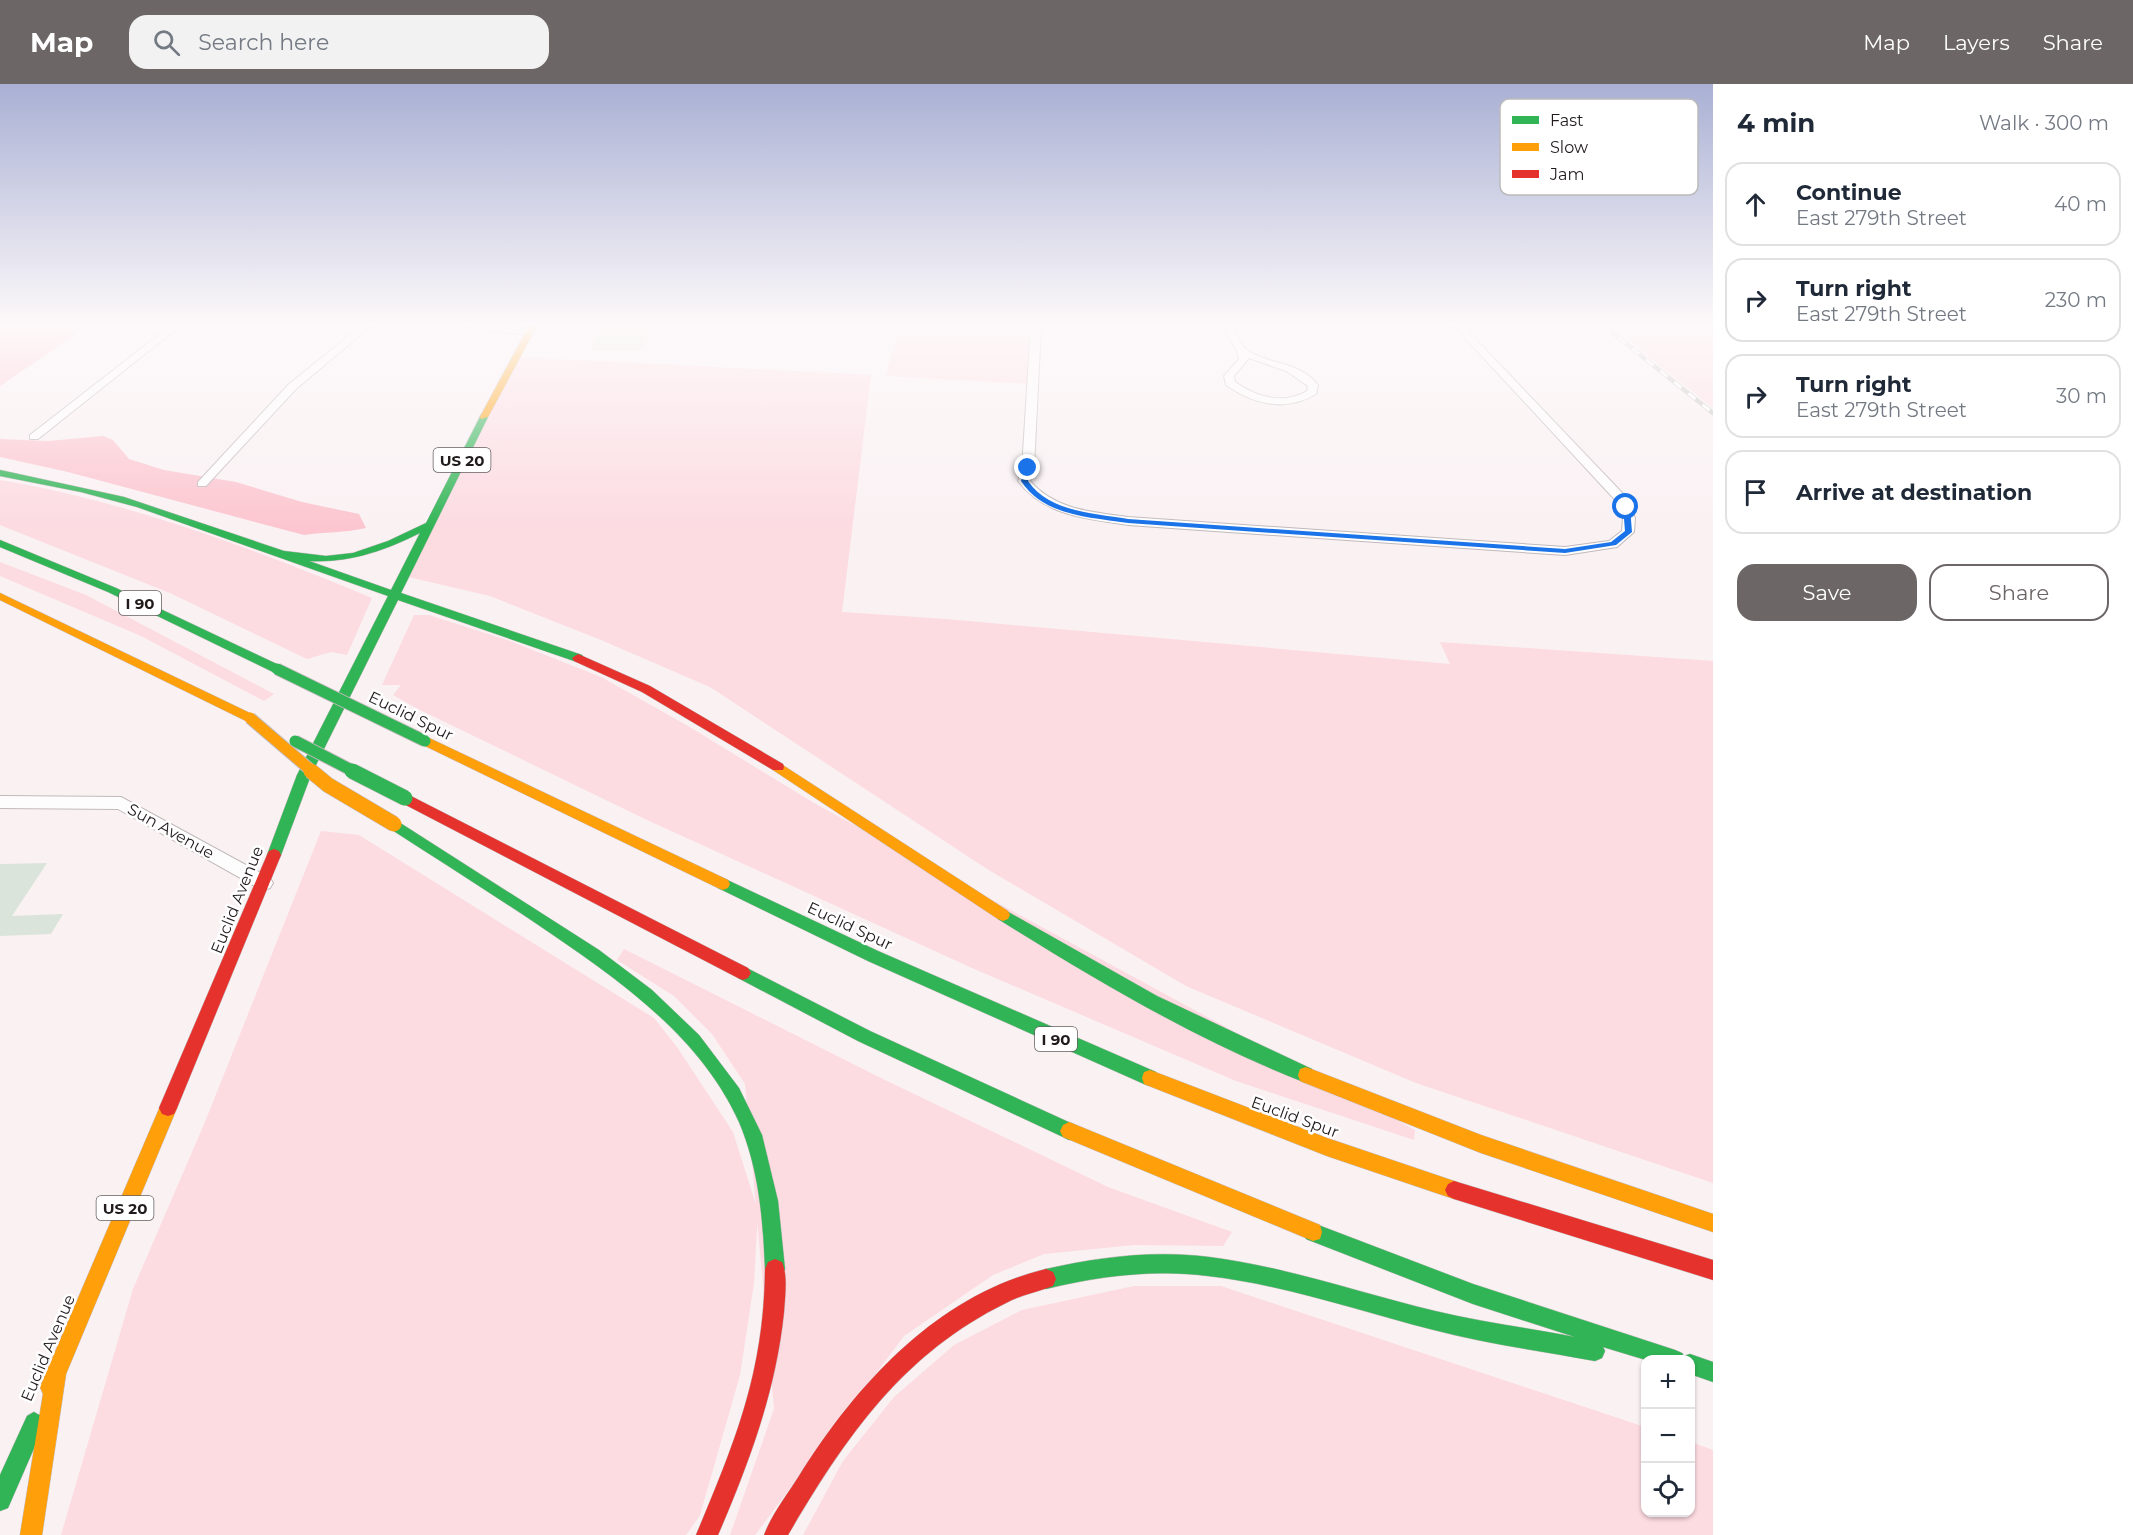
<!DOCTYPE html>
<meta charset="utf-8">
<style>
body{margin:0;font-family:Montserrat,sans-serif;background:#f2f2f3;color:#1f2937}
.controls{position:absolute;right:18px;bottom:18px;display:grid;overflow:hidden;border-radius:12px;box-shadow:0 2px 4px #0004}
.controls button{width:54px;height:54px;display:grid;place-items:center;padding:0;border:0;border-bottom:2px solid #e0e1e3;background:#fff;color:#1f2937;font:30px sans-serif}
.stop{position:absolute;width:18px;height:18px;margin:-14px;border:4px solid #1a73e8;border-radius:50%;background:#fff}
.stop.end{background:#1a73e8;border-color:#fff;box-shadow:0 2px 6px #0008}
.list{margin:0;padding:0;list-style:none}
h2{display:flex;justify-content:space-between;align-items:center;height:78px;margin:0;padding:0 24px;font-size:26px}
h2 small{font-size:20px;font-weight:400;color:#747a83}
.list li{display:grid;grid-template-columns:39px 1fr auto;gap:18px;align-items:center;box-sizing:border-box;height:84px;margin:0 12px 12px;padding:0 12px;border:2px solid #e0e1e3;border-radius:18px}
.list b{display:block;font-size:22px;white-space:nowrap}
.list p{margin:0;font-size:20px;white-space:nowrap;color:#747a83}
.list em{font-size:20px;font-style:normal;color:#747a83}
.actions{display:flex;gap:12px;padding:18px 24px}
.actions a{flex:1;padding:14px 0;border:2px solid #6d6667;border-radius:18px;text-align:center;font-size:21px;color:#6d6667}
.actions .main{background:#6d6667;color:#fff}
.icon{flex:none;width:33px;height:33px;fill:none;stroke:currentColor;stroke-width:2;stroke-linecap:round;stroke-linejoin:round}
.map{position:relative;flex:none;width:1713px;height:1451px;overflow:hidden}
header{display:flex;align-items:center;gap:36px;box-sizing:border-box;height:84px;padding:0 30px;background:#6d6667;color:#fff}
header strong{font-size:28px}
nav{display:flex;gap:33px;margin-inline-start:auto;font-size:21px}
.search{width:420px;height:54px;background:#f2f2f3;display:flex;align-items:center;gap:15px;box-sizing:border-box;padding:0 21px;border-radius:18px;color:#747a83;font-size:22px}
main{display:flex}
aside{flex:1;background:#fff}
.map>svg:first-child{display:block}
.green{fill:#fcdbe1}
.forest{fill:#fcc5cf}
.building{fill:#dae4da}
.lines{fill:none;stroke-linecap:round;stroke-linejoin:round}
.street-casing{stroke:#c1babb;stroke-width:2}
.fast-casing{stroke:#c1babb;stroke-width:1}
.slow-casing{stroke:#c1babb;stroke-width:1}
.jam-casing{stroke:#c1babb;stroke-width:1}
.street{fill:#fefdfd;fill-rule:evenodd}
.fast{fill:#30b455;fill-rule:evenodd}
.slow{fill:#ff9f0a;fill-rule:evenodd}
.jam{fill:#e5322d;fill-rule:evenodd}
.rail-casing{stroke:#c5c3c3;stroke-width:4.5}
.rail{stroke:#fff;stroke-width:3;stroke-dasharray:9;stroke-linecap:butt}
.fast-bridge-far1-casing{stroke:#c1babb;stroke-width:13;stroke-linecap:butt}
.fast-bridge-casing{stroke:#c1babb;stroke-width:16;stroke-linecap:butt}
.slow-bridge-far1-casing{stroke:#c1babb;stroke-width:13;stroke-linecap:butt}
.slow-bridge-casing{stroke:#c1babb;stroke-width:16;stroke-linecap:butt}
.fast-bridge-far1{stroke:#30b455;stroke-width:11}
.fast-bridge{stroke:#30b455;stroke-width:15}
.slow-bridge-far1{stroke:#ff9f0a;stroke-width:11}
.slow-bridge{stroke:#ff9f0a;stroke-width:15}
.route{fill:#1a73e8}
.labels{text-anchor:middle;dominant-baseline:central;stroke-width:5;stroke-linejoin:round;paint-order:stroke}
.shield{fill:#fff;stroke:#645f60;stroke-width:1.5}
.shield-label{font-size:15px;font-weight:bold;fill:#211b1c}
.street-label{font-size:16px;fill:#211b1c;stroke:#fff}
.key{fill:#fff;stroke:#bcbbbb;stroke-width:1.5}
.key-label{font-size:16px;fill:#211b1c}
</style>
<header>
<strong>Map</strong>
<div class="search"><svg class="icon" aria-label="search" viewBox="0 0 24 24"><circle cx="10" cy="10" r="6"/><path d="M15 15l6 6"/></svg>Search here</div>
<nav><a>Map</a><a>Layers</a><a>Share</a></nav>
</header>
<main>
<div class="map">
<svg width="1713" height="1451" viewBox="0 0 1713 1451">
<rect width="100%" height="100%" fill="#faf1f3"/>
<!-- green -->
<path class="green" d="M 898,242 L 1036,242 L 1033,300 L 886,292 Z
M 1610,242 L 1713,242 L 1713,324 Z
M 516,273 L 871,291 L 842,528 L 946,535 L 1450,580 L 1440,558 L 1713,577 L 1713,1099 L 1416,999 L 1186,902 L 987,785 L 710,603 L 601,556 L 490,512 L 404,492 Z
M 0,396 C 127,417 254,465 372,514 L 347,571 L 331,568 L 307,575 L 170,509 L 0,441 Z
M 0,478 L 86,511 L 274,610 L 264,617 L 141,552 L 0,492 Z
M 414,531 L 429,531 L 510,557 L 601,593 L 688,642 L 814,719 L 1415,1046 L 1414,1056 L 1236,997 L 972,884 L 647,736 L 416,624 L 393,611 L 401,601 L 382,601 Z
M 321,747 L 359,751 L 654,934 L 677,963 L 733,1048 L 758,1127 L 754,1199 L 740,1291 L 700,1431 L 686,1451 L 61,1451 L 133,1205 L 205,1038 Z
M 624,865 L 885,996 L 1108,1103 L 1232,1148 L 1223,1162 L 1134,1161 L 1044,1170 L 993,1191 L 904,1252 L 755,1451 L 730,1451 L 774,1325 L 745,1000 L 712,950 L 674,912 L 617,876 Z
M 1134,1202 L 1221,1202 L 1645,1343 L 1646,1428 L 1690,1428 L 1691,1358 L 1713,1366 L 1713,1451 L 803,1451 L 843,1377 L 894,1313 L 954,1261 L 1022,1226 Z"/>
<!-- forest -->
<path class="forest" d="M 0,242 L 88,242 L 0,302 Z
M 103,352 L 113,356 L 129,375 L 164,386 L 236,398 L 302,418 L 359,430 L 366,444 C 345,449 325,448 304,451 L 68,388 L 0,373 L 0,355 L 48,357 Z"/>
<!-- building -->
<path class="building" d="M 601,244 L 650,244 L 642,266 L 591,266 Z
M 47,779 L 12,832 L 63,830 L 51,850 L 0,852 L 0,780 Z"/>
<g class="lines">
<!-- street casing -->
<g class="street-casing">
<path id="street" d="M 170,242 L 180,242 L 38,355 L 30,355 L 30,351 Z
M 361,242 L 371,242 L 296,305 L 206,402 L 198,402 L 198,398 L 288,301 Z
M 470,242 C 486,242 521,239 535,248 L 530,251 L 474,245 Z
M 1031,242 L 1041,242 L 1034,384 L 1030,397 C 1055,426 1092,428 1128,433 L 1565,463 L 1609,457 L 1622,447 L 1623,434 L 1617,418 L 1454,242 L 1463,242 L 1627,414 L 1635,434 L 1634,448 L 1617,463 L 1565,471 L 1128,441 C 1088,435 1044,432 1018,397 L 1022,384 Z
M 1223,242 L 1232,242 C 1236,249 1241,261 1247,266 C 1270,282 1298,276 1318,301 L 1316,310 C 1286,328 1254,321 1226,301 L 1224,292 L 1239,275 L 1237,267 ZM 1249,274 L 1286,287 L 1308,302 L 1307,307 C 1283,321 1257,313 1235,298 L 1234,292 Z
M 0,712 L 121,713 L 270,794 L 273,799 L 270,804 L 264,806 L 258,804 L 118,725 L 0,724 Z"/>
</g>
<!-- fast casing -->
<g class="fast-casing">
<path id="fast" d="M 481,331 L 488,333 L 401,509 L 582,571 L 584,574 L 578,578 L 574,577 L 398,516 L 311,691 L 281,771 L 279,775 L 269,775 L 267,771 L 297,691 L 388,512 L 137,423 L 81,408 L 0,392 L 0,386 L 124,413 L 284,467 L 326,472 L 353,469 L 388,457 L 426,439 ZM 420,449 L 391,506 L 309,477 C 349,479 384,467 420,449 Z
M 0,456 L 116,504 L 281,582 L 283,585 L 281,588 L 273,588 L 108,508 L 0,463 Z
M 394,735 L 599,866 L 652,906 L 699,951 L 739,1004 L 762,1051 L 778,1117 L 785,1185 L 782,1192 L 775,1195 L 768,1192 L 765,1185 C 763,1135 759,1085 739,1038 C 699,949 612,891 534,838 C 486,806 437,775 389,744 L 387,740 L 389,736 Z
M 723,794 L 878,867 L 1156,988 L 1158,994 L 1156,1000 L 1150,1002 L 1144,1000 L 868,877 L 718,804 L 716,800 L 718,796 Z
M 1003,825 L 1157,912 L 1312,985 L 1314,991 L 1312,997 L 1306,999 C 1198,957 1096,896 998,835 L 996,831 L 998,827 Z
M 743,882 L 870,947 L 1075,1041 L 1078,1047 L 1075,1053 L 1069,1056 L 1063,1053 L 858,957 L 738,894 L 735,889 L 738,884 Z
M 1313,1139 L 1473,1200 L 1675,1266 L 1682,1269 L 1684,1272 L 1690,1270 L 1713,1278 L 1713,1298 L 1690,1290 L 1690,1276 L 1646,1276 L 1603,1263 L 1605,1267 L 1602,1274 L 1595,1277 C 1542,1267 1487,1260 1434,1246 C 1359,1227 1286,1201 1208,1192 C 1154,1185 1099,1192 1046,1205 L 1039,1202 L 1036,1195 L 1039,1188 L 1046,1185 C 1099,1173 1154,1166 1209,1173 C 1287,1183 1360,1209 1435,1227 C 1481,1238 1528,1244 1575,1253 L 1473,1220 L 1306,1155 L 1304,1148 L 1306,1141 Z
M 34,1328 L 41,1332 L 45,1339 L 8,1424 L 0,1427 L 0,1391 L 27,1332 Z"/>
</g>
<!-- slow casing -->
<g class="slow-casing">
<path id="slow" d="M 529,242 L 537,242 L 488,333 L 481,335 L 480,333 Z
M 0,509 L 254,631 L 256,634 L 254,637 L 246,637 L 0,516 Z
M 425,652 L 728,796 L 730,800 L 728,804 L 723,806 L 718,804 L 421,660 L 419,657 L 421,654 Z
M 778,678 L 1008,827 L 1010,831 L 1008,835 L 1003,837 L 998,835 L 773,686 L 772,683 L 773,680 Z
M 1306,983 L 1481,1051 L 1713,1130 L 1713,1148 L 1481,1069 L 1300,997 L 1298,991 L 1300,985 Z
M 1150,986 L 1327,1054 L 1454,1097 L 1460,1100 L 1463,1106 L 1460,1112 L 1454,1115 L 1327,1072 L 1144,1000 L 1142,994 L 1144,988 Z
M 168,1016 L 174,1018 L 177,1024 L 66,1290 L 42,1451 L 20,1451 L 43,1310 L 40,1303 L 162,1018 Z
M 1069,1038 L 1320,1141 L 1322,1148 L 1320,1155 L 1313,1157 L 1063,1053 L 1060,1047 L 1063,1041 Z"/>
</g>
<!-- jam casing -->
<g class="jam-casing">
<path id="jam" d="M 578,570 L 650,602 L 783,680 L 784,683 L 783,686 L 773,686 L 642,608 L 574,577 L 572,574 Z
M 405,709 L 748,884 L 751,889 L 748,894 L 743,896 L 738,894 L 400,718 L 398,714 L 400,710 Z
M 274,765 L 279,767 L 281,771 L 177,1024 L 174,1030 L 168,1032 L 162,1030 L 159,1024 L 267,771 L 269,767 Z
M 1454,1097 L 1713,1176 L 1713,1196 L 1454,1115 L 1448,1112 L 1445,1106 L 1448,1100 Z
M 775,1175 L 782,1178 C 788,1192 785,1213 784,1228 C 776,1307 749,1379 718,1451 L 696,1451 C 735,1358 764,1289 765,1185 L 768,1178 Z
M 1046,1185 L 1053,1188 L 1056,1195 L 1053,1202 C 1037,1208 1021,1211 1006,1219 C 902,1270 845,1354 788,1451 L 764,1451 C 772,1430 787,1411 799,1392 C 856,1301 937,1211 1046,1185 Z"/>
</g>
<!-- street -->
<use href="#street" class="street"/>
<!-- fast -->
<use href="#fast" class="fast"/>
<!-- slow -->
<use href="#slow" class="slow"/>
<!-- jam -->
<use href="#jam" class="jam"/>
<!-- rail casing -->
<g class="rail-casing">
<path id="rail" d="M 1604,242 L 1713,329"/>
</g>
<!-- rail -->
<use href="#rail" class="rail"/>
<!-- fast-bridge-far1 casing -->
<g class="fast-bridge-far1-casing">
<path id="fast-bridge-far1" d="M 277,585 L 425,657
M 295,657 L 355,688"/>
</g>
<!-- fast-bridge casing -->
<g class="fast-bridge-casing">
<path id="fast-bridge" d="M 352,687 L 405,714"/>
</g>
<!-- slow-bridge-far1 casing -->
<g class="slow-bridge-far1-casing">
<path id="slow-bridge-far1" d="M 250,634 L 313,688"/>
</g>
<!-- slow-bridge casing -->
<g class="slow-bridge-casing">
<path id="slow-bridge" d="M 311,687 L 328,701 L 394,740"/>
</g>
<!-- fast-bridge-far1 -->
<use href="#fast-bridge-far1" class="fast-bridge-far1"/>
<!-- fast-bridge -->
<use href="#fast-bridge" class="fast-bridge"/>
<!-- slow-bridge-far1 -->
<use href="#slow-bridge-far1" class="slow-bridge-far1"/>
<!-- slow-bridge -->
<use href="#slow-bridge" class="slow-bridge"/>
</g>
<!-- sky -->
<linearGradient id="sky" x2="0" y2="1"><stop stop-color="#a9b0d4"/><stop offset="0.54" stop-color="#fdf9fa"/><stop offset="1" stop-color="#fdf9fa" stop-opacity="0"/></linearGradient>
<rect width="1713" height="445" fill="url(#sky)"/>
<!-- route -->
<path class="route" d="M 1026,383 L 1032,384 L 1028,397 C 1049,428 1093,429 1128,435 L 1565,465 L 1611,458 L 1625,447 L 1623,423 L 1626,421 L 1630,423 L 1632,448 L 1616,461 L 1565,469 L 1128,439 C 1089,433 1044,432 1021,397 Z"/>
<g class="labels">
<!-- shield labels -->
<g class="shield">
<rect x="433.5" y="364" width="57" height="24" rx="4.5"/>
<rect x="119" y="507" width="42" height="24" rx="4.5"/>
<rect x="1035" y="943" width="42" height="24" rx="4.5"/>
<rect x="96.5" y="1112" width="57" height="24" rx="4.5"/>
</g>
<g class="shield-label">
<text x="462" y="376">US 20</text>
<text x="140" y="519">I 90</text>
<text x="1056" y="955">I 90</text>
<text x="125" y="1124">US 20</text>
</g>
<!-- street labels -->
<g class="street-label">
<text transform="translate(411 632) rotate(26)">Euclid Spur</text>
<text transform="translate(171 747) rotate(29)">Sun Avenue</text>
<text transform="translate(237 816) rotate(-68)">Euclid Avenue</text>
<text transform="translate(850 842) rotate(25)">Euclid Spur</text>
<text transform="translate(1295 1033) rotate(20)">Euclid Spur</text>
<text transform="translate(48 1264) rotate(-67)">Euclid Avenue</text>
</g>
</g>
<!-- legend -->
<rect x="1500" y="15" width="198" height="96" rx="9" class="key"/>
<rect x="1512" y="32" width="27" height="8" fill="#30b455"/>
<rect x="1512" y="59" width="27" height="8" fill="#ff9f0a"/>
<rect x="1512" y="86" width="27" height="8" fill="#e5322d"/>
<g class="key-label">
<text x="1550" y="42">Fast</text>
<text x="1550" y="69">Slow</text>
<text x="1550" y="96">Jam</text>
</g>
</svg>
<div class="controls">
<button>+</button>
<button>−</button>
<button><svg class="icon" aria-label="locate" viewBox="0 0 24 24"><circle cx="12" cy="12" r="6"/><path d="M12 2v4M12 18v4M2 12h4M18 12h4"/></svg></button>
</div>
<div class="stop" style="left:1626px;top:423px"></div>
<div class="stop end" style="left:1028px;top:384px"></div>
</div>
<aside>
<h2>4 min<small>Walk · 300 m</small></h2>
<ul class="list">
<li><svg class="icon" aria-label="ahead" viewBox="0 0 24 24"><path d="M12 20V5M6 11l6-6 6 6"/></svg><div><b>Continue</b><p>East 279th Street</p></div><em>40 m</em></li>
<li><svg class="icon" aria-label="right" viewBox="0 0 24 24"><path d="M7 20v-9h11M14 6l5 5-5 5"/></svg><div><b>Turn right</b><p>East 279th Street</p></div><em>230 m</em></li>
<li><svg class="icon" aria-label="right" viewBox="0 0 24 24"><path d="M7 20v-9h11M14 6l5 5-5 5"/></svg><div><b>Turn right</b><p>East 279th Street</p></div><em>30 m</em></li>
<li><svg class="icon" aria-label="arrive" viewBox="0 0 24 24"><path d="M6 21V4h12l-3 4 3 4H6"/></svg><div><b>Arrive at destination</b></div></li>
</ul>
<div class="actions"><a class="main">Save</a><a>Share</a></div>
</aside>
</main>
